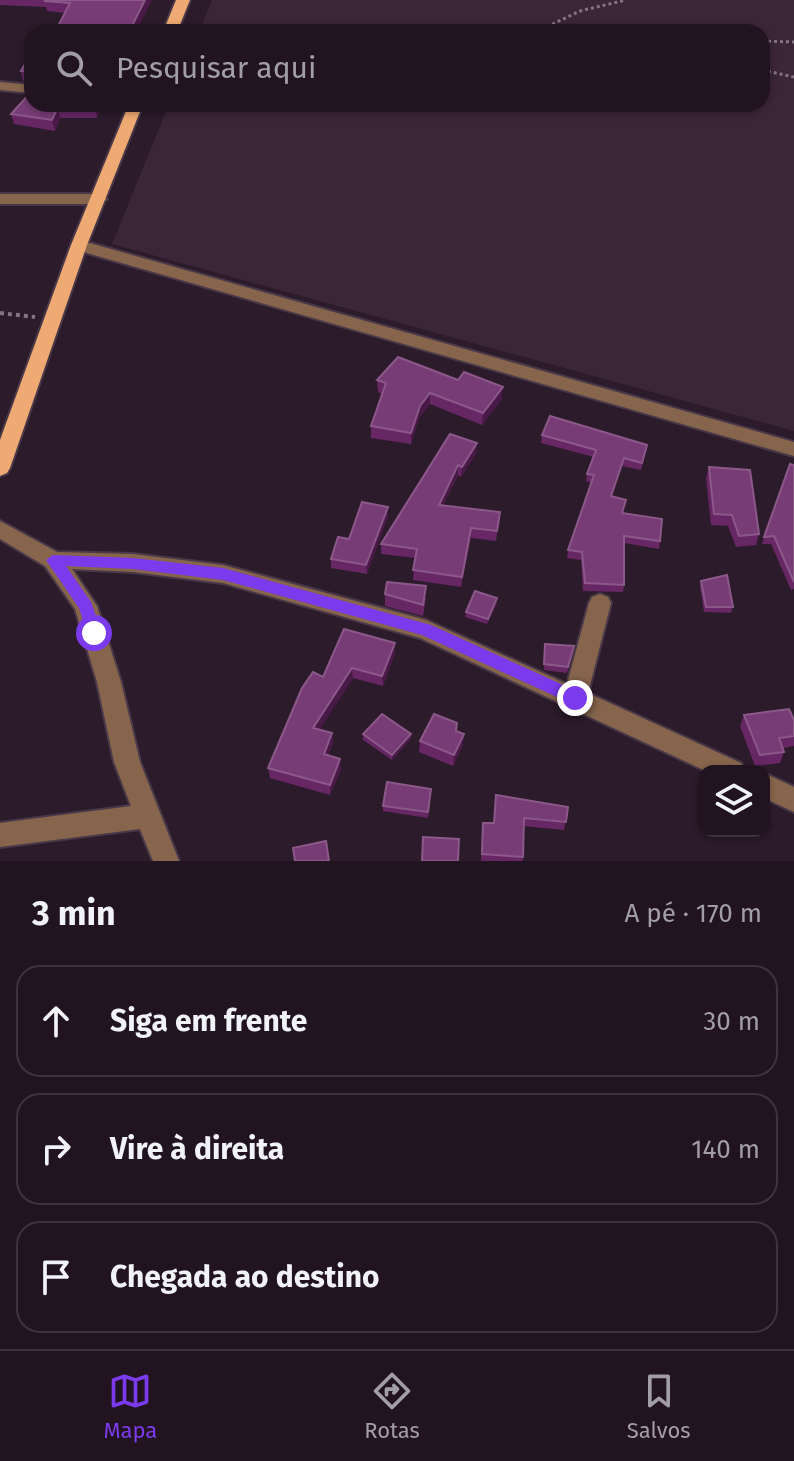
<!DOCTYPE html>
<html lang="pt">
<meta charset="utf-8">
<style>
body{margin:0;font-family:"Fira Sans",sans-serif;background:#2d212d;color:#f1f3f6}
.controls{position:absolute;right:24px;bottom:24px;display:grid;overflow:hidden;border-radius:16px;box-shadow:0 2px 6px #0004}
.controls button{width:72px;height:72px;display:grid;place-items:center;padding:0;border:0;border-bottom:2px solid #3e333e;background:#211420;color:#f1f3f6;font:40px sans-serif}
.stop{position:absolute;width:24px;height:24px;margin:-18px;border:6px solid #7c3aed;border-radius:50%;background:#fff}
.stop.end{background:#7c3aed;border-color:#fff;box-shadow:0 2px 8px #0008}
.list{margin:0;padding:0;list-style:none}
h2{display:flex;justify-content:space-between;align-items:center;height:104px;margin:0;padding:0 32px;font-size:34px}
h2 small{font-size:26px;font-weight:400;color:#a29ea5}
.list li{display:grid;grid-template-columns:52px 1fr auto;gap:24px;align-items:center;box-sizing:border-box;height:112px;margin:0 16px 16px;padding:0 16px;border:2px solid #3e333e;border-radius:24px}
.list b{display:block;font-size:30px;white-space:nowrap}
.list em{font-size:26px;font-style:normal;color:#a29ea5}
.icon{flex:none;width:44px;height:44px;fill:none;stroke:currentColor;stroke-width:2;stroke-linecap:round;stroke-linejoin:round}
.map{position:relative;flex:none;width:794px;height:861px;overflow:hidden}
.search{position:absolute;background:#211420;box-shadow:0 2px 6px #0004;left:24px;right:24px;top:24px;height:88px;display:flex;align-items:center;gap:20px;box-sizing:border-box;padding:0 28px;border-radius:24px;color:#a29ea5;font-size:30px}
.sheet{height:488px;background:#211420}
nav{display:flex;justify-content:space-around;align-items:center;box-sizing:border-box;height:112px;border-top:2px solid #3e333e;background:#211420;font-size:22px;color:#a29ea5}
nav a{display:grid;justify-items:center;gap:4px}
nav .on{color:#7c3aed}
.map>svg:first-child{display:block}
.built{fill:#3b2539}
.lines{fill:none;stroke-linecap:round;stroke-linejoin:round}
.minor-casing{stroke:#493848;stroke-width:4}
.major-casing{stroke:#493848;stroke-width:4}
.path-far1{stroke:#847583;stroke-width:3;stroke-dasharray:3 3;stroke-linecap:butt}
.path{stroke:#847583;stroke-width:4;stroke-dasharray:4 4;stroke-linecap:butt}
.minor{fill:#87654c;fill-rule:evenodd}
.major{fill:#efa972;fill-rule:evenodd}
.wall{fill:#672765}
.shaded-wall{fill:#491947}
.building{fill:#773c75;stroke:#8b5889;stroke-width:2}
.route{fill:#7c3aed}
</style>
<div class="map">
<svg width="794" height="861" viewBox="0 0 794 861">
<rect width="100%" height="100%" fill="#2c1b2b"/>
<!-- built -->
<path class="built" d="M 212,0 L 794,0 L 794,431 L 112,244 L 169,104 L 762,104 L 762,32 L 199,32 Z"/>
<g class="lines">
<!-- minor casing -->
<g class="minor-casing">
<path id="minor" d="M 0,82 L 32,85 L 32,93 L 0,90 Z
M 0,194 L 99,194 L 107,199 L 99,204 L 0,204 Z
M 79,240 L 794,442 L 794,456 L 73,249 L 73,241 Z
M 0,521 L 57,552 L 133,554 L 223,565 L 426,620 L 567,684 L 589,603 L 592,597 L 600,594 L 608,597 L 611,603 L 588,693 L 741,763 L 745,771 L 706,771 L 420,638 L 223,583 L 133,572 L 72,569 L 97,606 L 121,682 L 140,762 L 179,861 L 153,861 L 140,829 L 0,847 L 0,823 L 131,806 L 114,762 L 97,682 L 75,609 L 45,566 L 0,539 Z
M 764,773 L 794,787 L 794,812 L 764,798 Z"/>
</g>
<!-- major casing -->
<g class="major-casing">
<path id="major" d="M 176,0 L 190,0 L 177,32 L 163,32 Z
M 129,104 L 143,104 L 87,245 L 10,468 L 7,473 L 0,476 L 0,440 L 71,245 Z"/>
</g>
<!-- path-far1 -->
<path class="path-far1" d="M 536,32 L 580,11 L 626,0
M 762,41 L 794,42
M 762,70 L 794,77"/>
<!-- path -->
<path class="path" d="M 0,313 L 35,317"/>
<!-- minor -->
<use href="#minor" class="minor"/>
<!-- major -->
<use href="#major" class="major"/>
</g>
<!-- wall -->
<path class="wall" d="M 0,0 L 152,0 L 65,13 L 47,11 L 46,7 L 0,5 Z
M 32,52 L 32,82 L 23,81 L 21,71 Z
M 32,104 L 102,104 L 97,118 L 60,118 L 55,131 L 14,124 L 11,114 Z
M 377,380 L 502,399 L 482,425 L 430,404 L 419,418 L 411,444 L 371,438 L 371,426 L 382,394 L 378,392 Z
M 450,434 L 476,453 L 461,477 L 458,475 L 443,505 L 500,512 L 496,541 L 471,538 L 461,587 L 413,580 L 415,558 L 381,554 L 381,544 Z
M 542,435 L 647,445 L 641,470 L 622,466 L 612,496 L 623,513 L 660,541 L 659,549 L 624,543 L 624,585 L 623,592 L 583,591 L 581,560 L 567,558 L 568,550 L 591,483 L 586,481 L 587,474 L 594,457 L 541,443 Z
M 790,464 L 794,465 L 794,589 L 791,590 L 771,544 L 762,544 Z
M 709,467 L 759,534 L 756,545 L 736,547 L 728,526 L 711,525 L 706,478 Z
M 388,507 L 388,516 L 367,574 L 331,568 L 331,559 L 349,539 Z
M 701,581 L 733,607 L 731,613 L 704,612 L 700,587 Z
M 385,594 L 426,598 L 423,616 L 385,606 Z
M 497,598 L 497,603 L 487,624 L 465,617 L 466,612 Z
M 574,646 L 567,673 L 544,670 L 545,649 Z
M 395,653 L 383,686 L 353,678 L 319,730 L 332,733 L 333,743 L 328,755 L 341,769 L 330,795 L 270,778 L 268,768 L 323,677 Z
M 744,715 L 794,720 L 794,746 L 783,748 L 784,752 L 780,763 L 755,766 L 740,726 Z
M 457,731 L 463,745 L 453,766 L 419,752 L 420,741 Z
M 363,734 L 411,739 L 392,760 L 363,740 Z
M 431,789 L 428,818 L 383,811 L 383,806 Z
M 568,807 L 564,830 L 523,826 L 523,861 L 481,861 L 482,831 L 494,823 Z"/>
<!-- shaded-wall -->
<path class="shaded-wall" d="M 145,0 L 152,0 L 136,32 L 129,32 Z
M 96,104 L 102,104 L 97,118 L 95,108 Z
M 58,107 L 60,118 L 55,131 L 52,120 Z
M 503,387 L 502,399 L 482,425 L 483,413 Z
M 430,393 L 430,404 L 419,418 L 411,444 L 411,433 L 420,406 Z
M 477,443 L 476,453 L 461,477 L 462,467 Z
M 458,465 L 458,475 L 438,514 L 439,505 Z
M 388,507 L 388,516 L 367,574 L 366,565 Z
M 471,528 L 471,538 L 461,587 L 462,577 Z
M 497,598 L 497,603 L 487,624 L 488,619 Z
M 395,643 L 395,653 L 383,686 L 382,676 Z
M 352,668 L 353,678 L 314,738 L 313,728 Z
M 332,733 L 333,743 L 325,764 L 324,754 Z
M 411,734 L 411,739 L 392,760 L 392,755 Z
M 464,734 L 463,745 L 453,766 L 454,755 Z
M 340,759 L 341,769 L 330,795 L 330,785 Z"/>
<!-- building -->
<path class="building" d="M 45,0 L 145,0 L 129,32 L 55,32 L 70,3 L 45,1 Z
M 32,52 L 32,72 L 21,71 Z
M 32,91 L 32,104 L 96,104 L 95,108 L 58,107 L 52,120 L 11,114 Z
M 398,357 L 458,380 L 464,372 L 503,387 L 483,413 L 430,393 L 420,406 L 411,433 L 371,426 L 386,383 L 377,380 Z
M 550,416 L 647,445 L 642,463 L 624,458 L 611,496 L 626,500 L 622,513 L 662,519 L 660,541 L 624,536 L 624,585 L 585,583 L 582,552 L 568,550 L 594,475 L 587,474 L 596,450 L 542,435 Z
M 450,434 L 477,443 L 462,467 L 458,465 L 439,505 L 500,512 L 497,531 L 471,528 L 462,577 L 413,570 L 417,549 L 381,544 Z
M 790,464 L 794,465 L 794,582 L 774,536 L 764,537 Z
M 709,467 L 750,470 L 759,534 L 739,536 L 732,515 L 714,514 Z
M 362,502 L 388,507 L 366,565 L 331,559 L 338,537 L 349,539 Z
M 727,575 L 733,607 L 706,607 L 701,581 Z
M 387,582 L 426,586 L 423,605 L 385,594 Z
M 475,591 L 497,598 L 488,619 L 466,612 Z
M 344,629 L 395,643 L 382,676 L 352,668 L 313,728 L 332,733 L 324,754 L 340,759 L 330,785 L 268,768 L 302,688 L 313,672 L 323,677 Z
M 545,644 L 574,646 L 568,667 L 544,664 Z
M 789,709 L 794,720 L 794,736 L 779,738 L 784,752 L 760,755 L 744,715 Z
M 382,714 L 411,734 L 392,755 L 363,734 Z
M 434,714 L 457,723 L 456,731 L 464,734 L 454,755 L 420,741 Z
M 387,782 L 431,789 L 428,812 L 383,806 Z
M 496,795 L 568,807 L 566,822 L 524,818 L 523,857 L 482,854 L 483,823 L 494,823 Z
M 423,837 L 459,839 L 458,861 L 422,861 Z
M 326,841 L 329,861 L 295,861 L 293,848 Z"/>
<!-- route -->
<path class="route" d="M 53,555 L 133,558 L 223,568 L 431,625 L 581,693 L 583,698 L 575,705 L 570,703 L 422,635 L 223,580 L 133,569 L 66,566 L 91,602 L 102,633 L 94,640 L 89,638 L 79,608 L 46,560 Z"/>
</svg>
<div class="controls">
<button><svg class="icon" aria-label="layers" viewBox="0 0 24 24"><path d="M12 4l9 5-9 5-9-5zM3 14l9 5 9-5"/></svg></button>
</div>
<div class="stop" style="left:94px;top:633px"></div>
<div class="stop end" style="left:575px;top:698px"></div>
<div class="search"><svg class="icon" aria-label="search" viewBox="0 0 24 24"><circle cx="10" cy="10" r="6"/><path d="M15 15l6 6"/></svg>Pesquisar aqui</div>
</div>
<section class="sheet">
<h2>3 min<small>A pé · 170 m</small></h2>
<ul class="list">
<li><svg class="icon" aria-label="ahead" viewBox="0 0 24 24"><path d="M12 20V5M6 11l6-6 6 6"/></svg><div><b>Siga em frente</b></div><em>30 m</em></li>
<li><svg class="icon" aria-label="right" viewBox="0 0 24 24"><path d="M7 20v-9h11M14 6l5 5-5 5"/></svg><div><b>Vire à direita</b></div><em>140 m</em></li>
<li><svg class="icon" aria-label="arrive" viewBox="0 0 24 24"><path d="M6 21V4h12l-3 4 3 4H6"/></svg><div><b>Chegada ao destino</b></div></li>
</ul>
</section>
<nav>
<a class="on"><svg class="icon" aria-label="map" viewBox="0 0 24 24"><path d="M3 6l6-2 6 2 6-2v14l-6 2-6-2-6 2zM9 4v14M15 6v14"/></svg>Mapa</a>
<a><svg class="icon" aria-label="directions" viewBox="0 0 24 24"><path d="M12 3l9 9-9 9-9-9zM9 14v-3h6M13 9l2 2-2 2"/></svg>Rotas</a>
<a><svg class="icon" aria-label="saved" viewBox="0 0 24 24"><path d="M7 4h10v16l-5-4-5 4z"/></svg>Salvos</a>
</nav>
